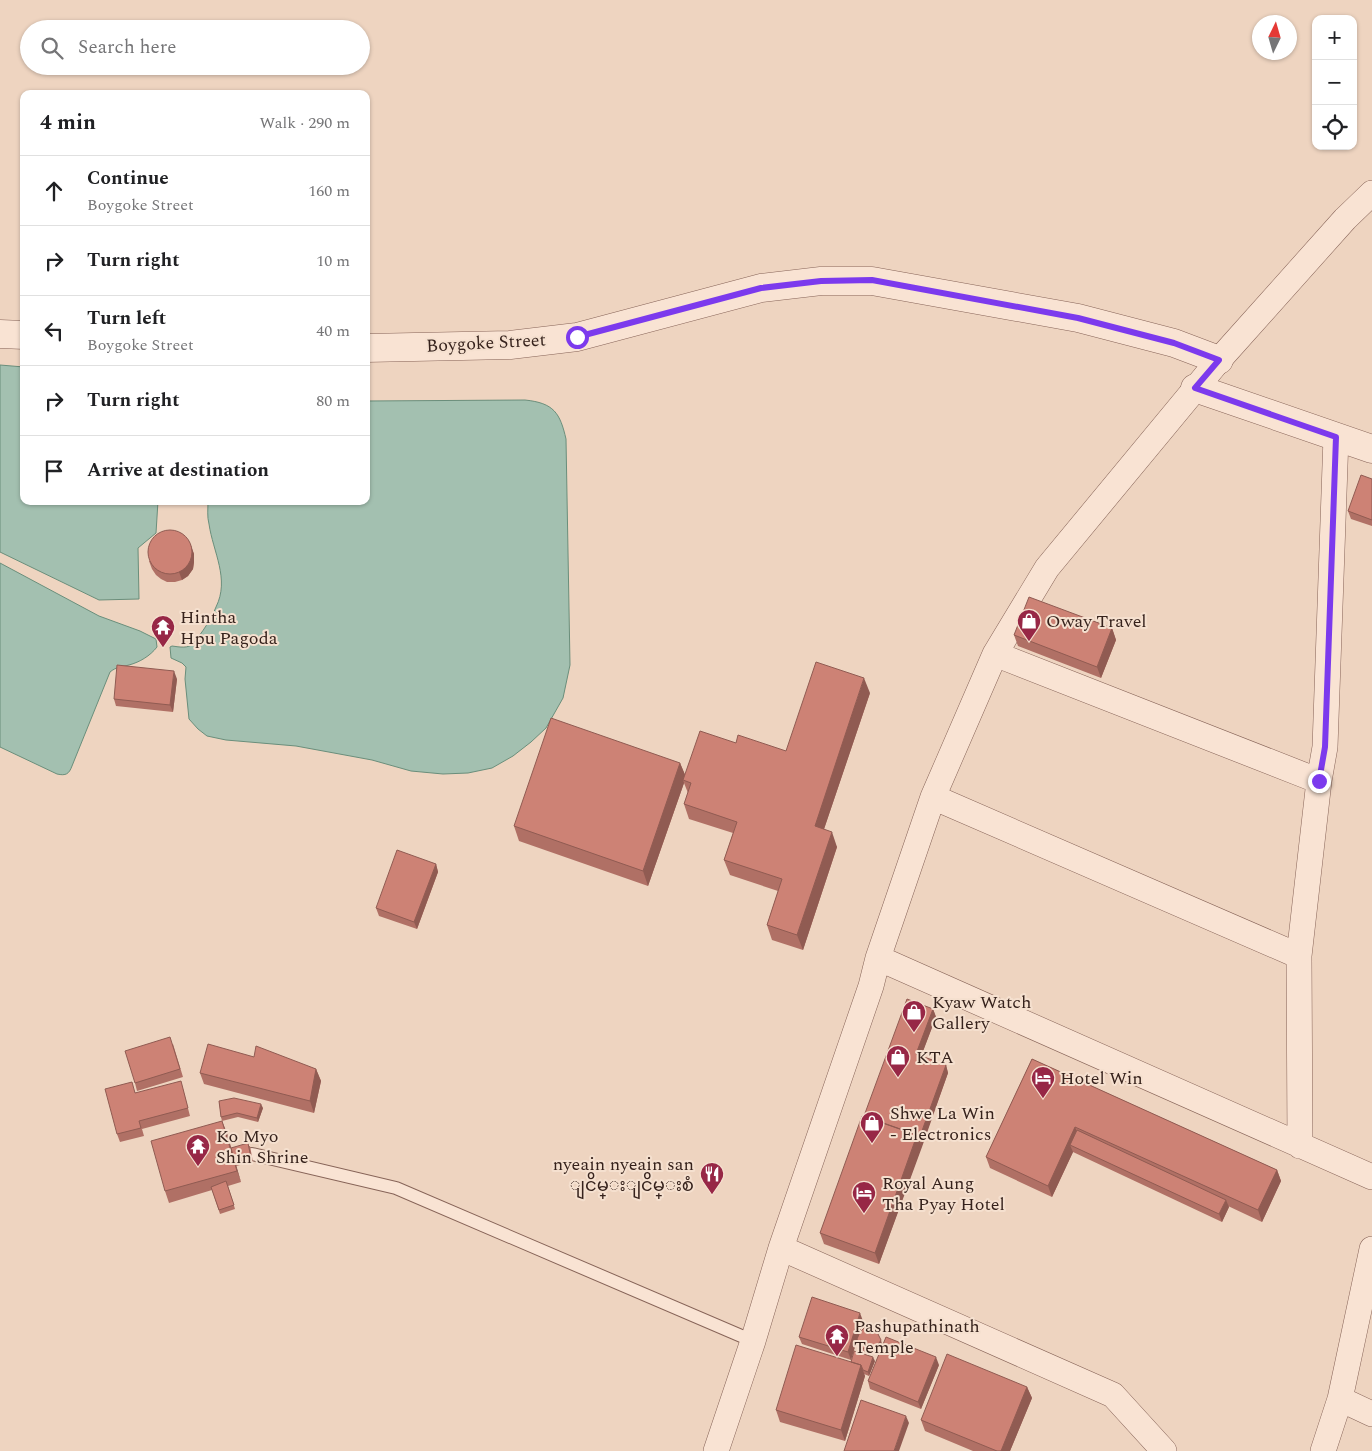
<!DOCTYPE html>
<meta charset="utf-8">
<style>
body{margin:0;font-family:Spectral,"Noto Sans Myanmar",serif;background:#f2f2f2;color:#202124}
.controls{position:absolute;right:15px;top:15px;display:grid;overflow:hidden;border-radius:10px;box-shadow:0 1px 4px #0004}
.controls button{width:45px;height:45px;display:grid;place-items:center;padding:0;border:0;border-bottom:1px solid #e0e0e0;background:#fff;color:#202124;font:25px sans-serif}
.compass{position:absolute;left:1252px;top:15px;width:45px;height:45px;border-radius:50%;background:#fff;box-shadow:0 1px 4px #0004;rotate:5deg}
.stop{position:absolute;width:15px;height:15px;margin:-11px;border:4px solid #7c3aed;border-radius:50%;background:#fff}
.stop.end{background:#7c3aed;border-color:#fff;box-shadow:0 1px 5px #0008}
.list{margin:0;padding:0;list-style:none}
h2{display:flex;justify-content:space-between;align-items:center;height:65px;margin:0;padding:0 20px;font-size:21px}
h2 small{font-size:16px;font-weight:400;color:#757577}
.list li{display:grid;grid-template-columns:32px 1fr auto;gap:15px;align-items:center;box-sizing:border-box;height:70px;padding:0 20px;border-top:1px solid #e0e0e0}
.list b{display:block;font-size:19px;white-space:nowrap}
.list p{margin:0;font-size:16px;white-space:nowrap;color:#757577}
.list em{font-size:16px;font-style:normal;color:#757577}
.icon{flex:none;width:28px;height:28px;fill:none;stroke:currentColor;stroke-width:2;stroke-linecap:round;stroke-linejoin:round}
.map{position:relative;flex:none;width:1372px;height:1451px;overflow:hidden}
.search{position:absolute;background:#fff;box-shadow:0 1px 4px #0004;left:20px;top:20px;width:350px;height:55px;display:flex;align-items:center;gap:12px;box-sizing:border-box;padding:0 18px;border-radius:28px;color:#757577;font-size:19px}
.panel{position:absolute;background:#fff;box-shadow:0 1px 4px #0004;left:20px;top:90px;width:350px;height:415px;border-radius:10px}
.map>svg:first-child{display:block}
.water{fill:#a3c0b0;stroke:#6a8e7b}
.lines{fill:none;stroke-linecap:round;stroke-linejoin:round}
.service-casing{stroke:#876458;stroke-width:14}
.minor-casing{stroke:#876458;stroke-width:26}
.tertiary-casing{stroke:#876458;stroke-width:29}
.service{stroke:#f9e3d3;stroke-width:12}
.minor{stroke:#f9e3d3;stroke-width:25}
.tertiary{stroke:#f9e3d3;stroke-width:28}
.wall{fill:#b07065}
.shaded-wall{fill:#905b52}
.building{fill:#cd8275;stroke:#905b52}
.route{stroke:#7c3aed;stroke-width:6}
.labels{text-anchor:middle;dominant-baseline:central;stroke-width:4;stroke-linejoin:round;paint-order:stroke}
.street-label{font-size:18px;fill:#36221c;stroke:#f5e0cf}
.poi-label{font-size:18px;fill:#36221c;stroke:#f5e0cf;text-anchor:start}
</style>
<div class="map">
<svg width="1372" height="1451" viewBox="0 0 1372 1451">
<rect width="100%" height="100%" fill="#eed4c0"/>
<!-- water -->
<path class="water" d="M 0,365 L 24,367 L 24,501 L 158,501 L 156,533 L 138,548 L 139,599 L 99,600 L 0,552 Z
M 525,400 C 554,403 560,413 566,439 L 570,665 L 563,698 L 546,728 L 531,742 L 513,756 L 492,768 L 468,773 L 443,774 L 411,771 L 372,760 L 296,746 L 226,740 L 207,736 L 198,729 L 189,719 L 185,679 L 186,667 L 182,663 L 171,658 L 170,647 L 172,646 C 180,647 188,649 194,643 C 202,632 211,620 216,607 C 230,579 213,552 209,524 C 207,517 208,509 208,501 L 366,501 L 366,401 Z
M 0,563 L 99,616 L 140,631 L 156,639 L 157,647 C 150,656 140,662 129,665 C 121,667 116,667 110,672 L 72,766 C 69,774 66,776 57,774 L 0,747 Z"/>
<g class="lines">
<!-- service casing -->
<g class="service-casing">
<path id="service" d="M 252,1154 L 396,1188 L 753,1341"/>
</g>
<!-- minor casing -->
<g class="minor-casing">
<path id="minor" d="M 995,654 L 1319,781
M 933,797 L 1299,956
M 878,958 L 1372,1177
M 1300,1146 L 1299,956 L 1319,781 L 1325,747 L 1336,437
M 781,1248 L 1113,1395 L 1164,1451
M 1340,1399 L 1372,1414
M 716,1451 L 753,1341 L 781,1248 L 871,986 L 878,958 L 933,797 L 995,654 L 1047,568 L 1219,360 L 1345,219 L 1372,193
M 1323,1451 L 1340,1399 L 1372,1249"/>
</g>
<!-- tertiary casing -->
<g class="tertiary-casing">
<path id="tertiary" d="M 0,334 L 24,335
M 366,348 L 510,345 L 577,337 L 761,288 L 821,281 L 872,281 L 1078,318 L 1174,343 L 1219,360
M 1195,388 L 1372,449"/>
</g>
<!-- service -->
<use href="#service" class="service"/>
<!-- minor -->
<use href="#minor" class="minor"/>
<!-- tertiary -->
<use href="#tertiary" class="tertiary"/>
</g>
<!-- wall -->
<path class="wall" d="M 1372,479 L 1372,526 L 1351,519 L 1348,511 Z
M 191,546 L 194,554 L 194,562 L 193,569 L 188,576 L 182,580 L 175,582 L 167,582 L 161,579 L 156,575 L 152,569 L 149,561 Z
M 1112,628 L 1116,640 L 1101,678 L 1018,646 L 1014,635 Z
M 177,679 L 173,712 L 116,706 L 114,699 Z
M 870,693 L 824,829 L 837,847 L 803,950 L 772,940 L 767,925 L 778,891 L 730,875 L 724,860 L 733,833 L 689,819 L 684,804 L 688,793 L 684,783 L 648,886 L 519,841 L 514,826 L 680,763 L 685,775 L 736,743 L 786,751 Z
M 436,864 L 438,872 L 417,929 L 379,916 L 376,908 Z
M 933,1009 L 936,1017 L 921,1056 L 946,1065 L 948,1073 L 879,1264 L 824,1244 L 820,1233 L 864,1116 Z
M 173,1044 L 183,1077 L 137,1091 L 135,1083 Z
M 254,1057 L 316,1069 L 321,1081 L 314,1113 L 204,1084 L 200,1073 Z
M 1032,1059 L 1277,1170 L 1281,1181 L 1262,1222 L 1228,1206 L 1229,1207 L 1222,1222 L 1073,1152 L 1052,1197 L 990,1168 L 986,1157 Z
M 183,1089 L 190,1116 L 142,1129 L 144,1136 L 120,1142 L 117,1134 L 136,1093 Z
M 219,1101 L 263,1108 L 258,1122 L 238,1117 L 222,1121 L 221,1117 Z
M 222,1121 L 231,1148 L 250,1146 L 253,1162 L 236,1166 L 241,1182 L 228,1186 L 235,1209 L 220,1214 L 212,1190 L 169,1203 L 165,1191 Z
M 863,1321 L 860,1332 L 882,1344 L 879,1350 L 872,1354 L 868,1354 L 861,1350 L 857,1339 L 851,1360 L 802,1344 L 799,1337 Z
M 875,1361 L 869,1376 L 864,1374 L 865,1376 L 845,1441 L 780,1422 L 776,1410 L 851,1362 Z
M 939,1365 L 921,1409 L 870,1389 L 868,1381 Z
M 1027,1387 L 1032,1398 L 1010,1451 L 973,1451 L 925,1431 L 921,1420 Z"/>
<!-- shaded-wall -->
<path class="shaded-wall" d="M 191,546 L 194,554 L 194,562 L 193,569 L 188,576 L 182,580 L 179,572 Z
M 1112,628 L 1116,640 L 1101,678 L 1097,667 Z
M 174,671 L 177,679 L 173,712 L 170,705 Z
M 864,678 L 870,693 L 820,841 L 815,826 Z
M 680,763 L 686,777 L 683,780 L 684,783 L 648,886 L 643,871 Z
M 832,832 L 837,847 L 803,950 L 797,935 Z
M 436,864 L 438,872 L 417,929 L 414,922 Z
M 933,1009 L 936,1017 L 919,1062 L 916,1054 Z
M 946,1065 L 948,1073 L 922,1147 L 919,1139 Z
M 316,1069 L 321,1081 L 314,1113 L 310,1101 Z
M 261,1104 L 263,1108 L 258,1122 L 257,1118 Z
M 222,1121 L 227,1133 L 241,1182 L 237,1171 Z
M 1075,1127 L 1080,1138 L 1070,1145 L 1073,1152 L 1052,1197 L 1048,1186 Z
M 917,1135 L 922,1147 L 879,1264 L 875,1253 Z
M 1277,1170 L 1281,1181 L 1262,1222 L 1258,1210 Z
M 1226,1200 L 1229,1207 L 1222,1222 L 1219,1214 Z
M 860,1313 L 863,1321 L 851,1360 L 848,1352 Z
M 881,1340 L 882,1344 L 879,1350 L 877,1346 Z
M 873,1357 L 875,1361 L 869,1376 L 868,1372 Z
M 936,1357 L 939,1365 L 921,1409 L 918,1402 Z
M 861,1365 L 865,1376 L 845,1441 L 841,1430 Z
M 1027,1387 L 1032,1398 L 1010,1451 L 1001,1451 Z
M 906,1416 L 909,1423 L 899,1451 L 894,1451 Z"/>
<!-- building -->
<path class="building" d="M 1361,475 L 1372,479 L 1372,520 L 1348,511 Z
M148 552a22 22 0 1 1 44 0a22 22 0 1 1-44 0Z
M 1029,597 L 1112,628 L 1097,667 L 1014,635 Z
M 816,662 L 864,678 L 815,826 L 832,832 L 797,935 L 767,925 L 782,879 L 724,860 L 737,822 L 684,804 L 691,783 L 683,780 L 700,731 L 736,743 L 738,735 L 786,751 Z
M 117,665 L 174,671 L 170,705 L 114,699 Z
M 551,718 L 680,763 L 643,871 L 514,826 Z
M 397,850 L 436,864 L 414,922 L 376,908 Z
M 907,999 L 933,1009 L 916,1054 L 946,1065 L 919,1139 L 917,1135 L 864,1116 Z
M 170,1037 L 180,1069 L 135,1083 L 125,1051 Z
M 208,1044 L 254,1057 L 256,1046 L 316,1069 L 310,1101 L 200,1073 Z
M 1032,1059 L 1277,1170 L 1258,1210 L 1075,1127 L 1048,1186 L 986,1157 Z
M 181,1081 L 188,1108 L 139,1121 L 141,1128 L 117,1134 L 105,1089 L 132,1082 L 135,1093 Z
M 234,1098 L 261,1104 L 257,1118 L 237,1113 L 221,1117 L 219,1101 Z
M 862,1116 L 917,1135 L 875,1253 L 820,1233 Z
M 222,1121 L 237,1171 L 165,1191 L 151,1141 Z
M 1077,1130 L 1226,1200 L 1219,1214 L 1070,1145 Z
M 248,1143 L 251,1158 L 235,1162 L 231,1148 Z
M 226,1181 L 234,1205 L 219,1210 L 211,1187 Z
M 812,1297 L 860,1313 L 848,1352 L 799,1337 Z
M 865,1327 L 873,1328 L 876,1330 L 881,1340 L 877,1346 L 870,1350 L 866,1350 L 860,1346 L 857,1339 L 860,1332 Z
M 886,1337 L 936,1357 L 918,1402 L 868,1381 Z
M 796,1345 L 861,1365 L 841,1430 L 776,1410 Z
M 854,1351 L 873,1357 L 868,1372 L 863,1370 L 861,1365 L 851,1362 Z
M 947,1354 L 1027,1387 L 1001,1451 L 997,1451 L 921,1420 Z
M 861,1400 L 906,1416 L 894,1451 L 844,1451 Z"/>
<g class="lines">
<!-- route -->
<path class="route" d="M 577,337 L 761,288 L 821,281 L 872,280 L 1078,318 L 1174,343 L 1219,360 L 1195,388 L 1336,437 L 1325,747 L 1319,781"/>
</g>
<!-- icons -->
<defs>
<g id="shop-pin" transform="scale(1.25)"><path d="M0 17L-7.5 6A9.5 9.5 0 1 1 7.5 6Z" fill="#972746" stroke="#f5e0cf"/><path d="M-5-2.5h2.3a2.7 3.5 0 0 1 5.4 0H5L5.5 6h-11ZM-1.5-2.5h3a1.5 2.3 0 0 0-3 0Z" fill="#fff"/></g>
<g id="temple-pin" transform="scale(1.25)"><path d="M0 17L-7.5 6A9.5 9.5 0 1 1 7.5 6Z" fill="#972746" stroke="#f5e0cf"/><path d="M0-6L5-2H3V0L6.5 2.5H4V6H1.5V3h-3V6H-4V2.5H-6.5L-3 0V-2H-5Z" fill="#fff"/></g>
<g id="hotel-pin" transform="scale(1.25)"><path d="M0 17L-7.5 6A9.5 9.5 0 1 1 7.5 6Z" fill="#972746" stroke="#f5e0cf"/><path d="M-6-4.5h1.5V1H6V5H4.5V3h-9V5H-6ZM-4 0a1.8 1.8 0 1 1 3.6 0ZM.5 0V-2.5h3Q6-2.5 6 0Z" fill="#fff"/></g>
<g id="restaurant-pin" transform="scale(1.25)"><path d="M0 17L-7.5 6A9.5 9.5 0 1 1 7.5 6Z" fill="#972746" stroke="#f5e0cf"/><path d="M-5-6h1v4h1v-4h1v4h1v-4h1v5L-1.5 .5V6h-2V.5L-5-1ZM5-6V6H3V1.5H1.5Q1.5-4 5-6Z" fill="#fff"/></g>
</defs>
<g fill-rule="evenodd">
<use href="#shop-pin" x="1029" y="621"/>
<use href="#temple-pin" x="163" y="627"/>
<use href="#shop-pin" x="914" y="1012"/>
<use href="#shop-pin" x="898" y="1057"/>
<use href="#hotel-pin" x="1043" y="1078"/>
<use href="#shop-pin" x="872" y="1123"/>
<use href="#temple-pin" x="198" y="1146"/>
<use href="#restaurant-pin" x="712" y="1174"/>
<use href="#hotel-pin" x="864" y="1193"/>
<use href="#temple-pin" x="837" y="1336"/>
</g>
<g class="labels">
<!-- street labels -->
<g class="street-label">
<text transform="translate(486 343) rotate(-3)">Boygoke Street</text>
</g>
<!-- poi labels -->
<g class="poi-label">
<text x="180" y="617">Hintha<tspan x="180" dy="21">Hpu Pagoda</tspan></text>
<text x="1046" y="621">Oway Travel</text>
<text x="932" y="1002">Kyaw Watch<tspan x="932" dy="21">Gallery</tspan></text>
<text x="916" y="1057">KTA</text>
<text x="1060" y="1078">Hotel Win</text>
<text x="890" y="1113">Shwe La Win<tspan x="890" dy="21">- Electronics</tspan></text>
<text x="216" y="1136">Ko Myo<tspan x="216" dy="21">Shin Shrine</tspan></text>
<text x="694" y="1164" text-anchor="end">nyeain nyeain san<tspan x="694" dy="21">ျငိမ္းျငိမ္းစံ</tspan></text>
<text x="882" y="1183">Royal Aung<tspan x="882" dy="21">Tha Pyay Hotel</tspan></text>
<text x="854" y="1326">Pashupathinath<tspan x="854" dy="21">Temple</tspan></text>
</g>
</g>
</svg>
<div class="controls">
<button>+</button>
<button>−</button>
<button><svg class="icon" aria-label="locate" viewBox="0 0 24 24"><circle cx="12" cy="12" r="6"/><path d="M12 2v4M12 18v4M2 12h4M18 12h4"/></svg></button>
</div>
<svg class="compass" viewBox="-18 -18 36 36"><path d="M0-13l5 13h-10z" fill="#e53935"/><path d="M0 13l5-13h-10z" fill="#757577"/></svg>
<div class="stop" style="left:577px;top:337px"></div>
<div class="stop end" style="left:1319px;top:781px"></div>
<div class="search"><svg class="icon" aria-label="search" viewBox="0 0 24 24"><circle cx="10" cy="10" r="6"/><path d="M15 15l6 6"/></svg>Search here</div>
<section class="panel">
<h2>4 min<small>Walk · 290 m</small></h2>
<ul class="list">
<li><svg class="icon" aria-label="ahead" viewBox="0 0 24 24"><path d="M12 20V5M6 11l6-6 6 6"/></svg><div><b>Continue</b><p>Boygoke Street</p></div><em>160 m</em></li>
<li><svg class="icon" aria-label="right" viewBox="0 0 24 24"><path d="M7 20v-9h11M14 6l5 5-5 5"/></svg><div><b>Turn right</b></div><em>10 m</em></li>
<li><svg class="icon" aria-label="left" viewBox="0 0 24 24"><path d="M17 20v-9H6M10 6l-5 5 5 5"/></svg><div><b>Turn left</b><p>Boygoke Street</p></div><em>40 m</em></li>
<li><svg class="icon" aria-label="right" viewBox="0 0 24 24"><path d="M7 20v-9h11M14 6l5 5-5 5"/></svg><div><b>Turn right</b></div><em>80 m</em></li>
<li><svg class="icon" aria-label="arrive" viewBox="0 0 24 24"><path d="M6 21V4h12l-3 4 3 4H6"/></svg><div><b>Arrive at destination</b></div></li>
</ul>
</section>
</div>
